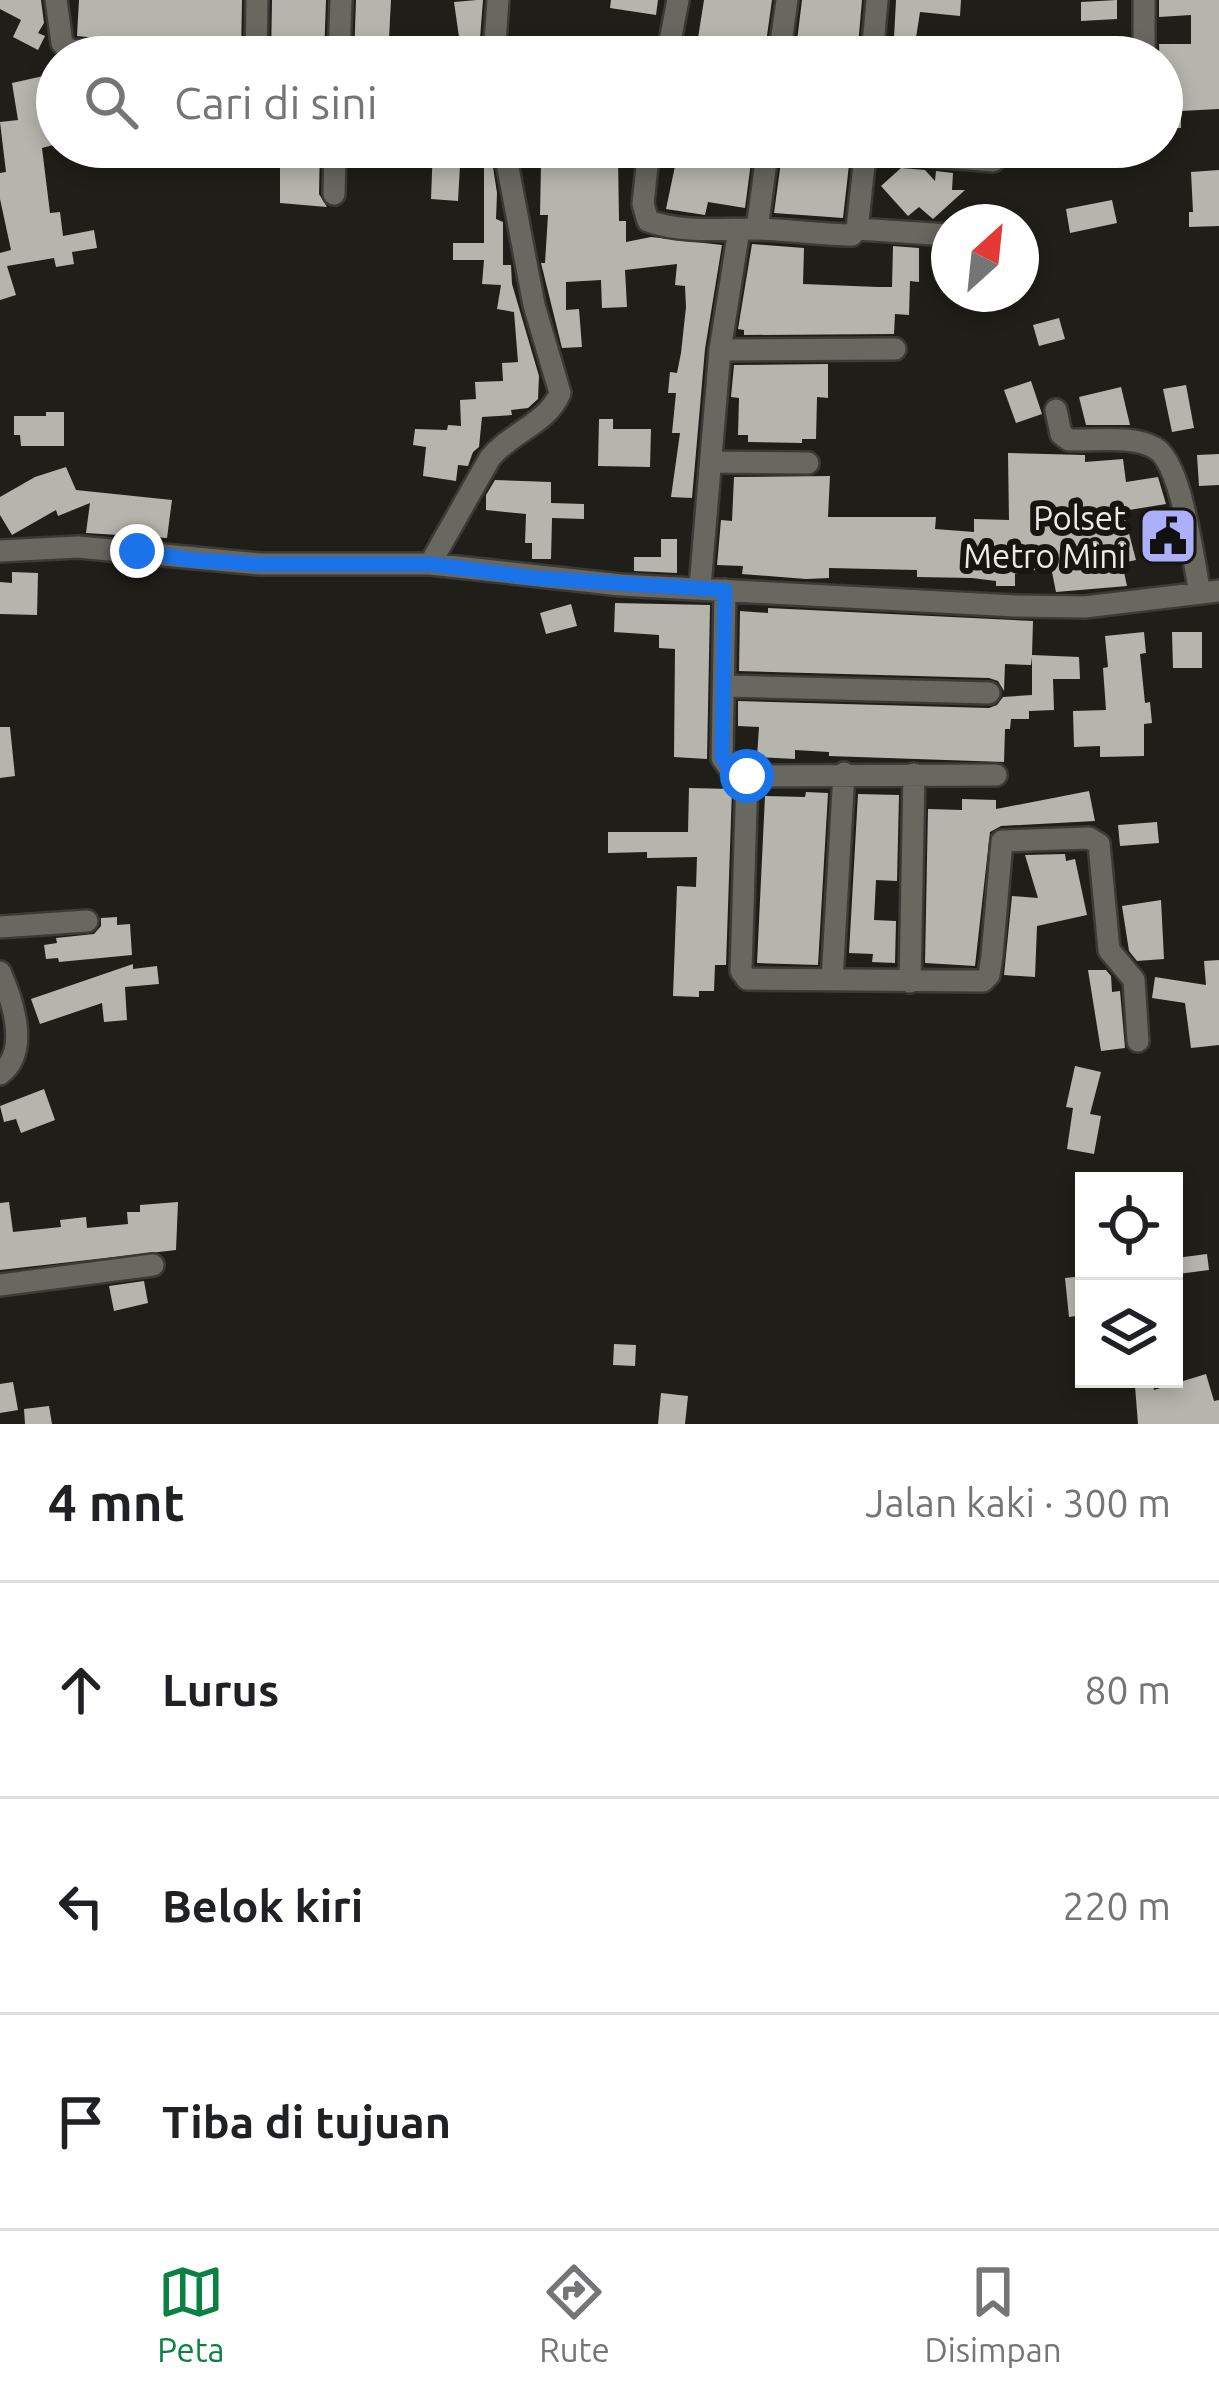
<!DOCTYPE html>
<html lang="id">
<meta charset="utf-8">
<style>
body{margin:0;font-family:Ubuntu,sans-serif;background:#f6f6f6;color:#202124}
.controls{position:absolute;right:36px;bottom:36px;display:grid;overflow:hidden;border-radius:0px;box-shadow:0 6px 18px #0003}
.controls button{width:108px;height:108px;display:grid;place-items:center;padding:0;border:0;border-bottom:3px solid #e0e0e0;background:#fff;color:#202124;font:60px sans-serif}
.compass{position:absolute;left:931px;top:204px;width:108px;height:108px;border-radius:50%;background:#fff;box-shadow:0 6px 18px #0003;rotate:27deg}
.stop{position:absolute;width:36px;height:36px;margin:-27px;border:9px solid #1a73e8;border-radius:50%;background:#fff}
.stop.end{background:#1a73e8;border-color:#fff;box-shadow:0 3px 12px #0008}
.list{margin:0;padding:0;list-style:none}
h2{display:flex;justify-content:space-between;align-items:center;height:156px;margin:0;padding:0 48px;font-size:51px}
h2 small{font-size:39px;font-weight:400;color:#757577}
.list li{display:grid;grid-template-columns:78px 1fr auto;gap:36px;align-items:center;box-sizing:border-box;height:216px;padding:0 48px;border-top:3px solid #e0e0e0}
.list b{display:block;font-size:45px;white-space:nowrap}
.list em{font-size:39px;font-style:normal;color:#757577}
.icon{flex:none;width:66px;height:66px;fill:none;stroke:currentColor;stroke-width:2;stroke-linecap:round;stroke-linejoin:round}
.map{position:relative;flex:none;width:1219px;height:1424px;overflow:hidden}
.search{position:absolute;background:#fff;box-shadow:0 6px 18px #0003;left:36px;right:36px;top:36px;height:132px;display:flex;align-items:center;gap:30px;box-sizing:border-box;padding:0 42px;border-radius:66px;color:#757577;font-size:45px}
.sheet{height:804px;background:#fff}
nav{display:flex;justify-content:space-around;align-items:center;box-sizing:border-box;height:168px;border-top:3px solid #e0e0e0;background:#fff;font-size:33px;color:#757577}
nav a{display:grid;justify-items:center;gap:6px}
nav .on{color:#0b8043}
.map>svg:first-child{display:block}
.building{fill:#b6b5ad}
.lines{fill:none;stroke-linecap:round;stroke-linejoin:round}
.minor-casing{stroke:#3a3a36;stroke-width:26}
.minor{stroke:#686760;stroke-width:21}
.route{stroke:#1a73e8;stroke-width:15}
.labels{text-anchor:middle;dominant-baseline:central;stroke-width:12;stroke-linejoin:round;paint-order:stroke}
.poi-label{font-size:33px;fill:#eaeae6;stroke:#16150f;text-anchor:end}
</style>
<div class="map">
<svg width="1219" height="1424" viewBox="0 0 1219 1424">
<rect width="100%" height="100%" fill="#1f1e18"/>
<!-- building -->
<path class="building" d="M 0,0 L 41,0 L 44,23 L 38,33 L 45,36 L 38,50 L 13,37 L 21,20 L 0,9 Z
M 79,0 L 242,0 L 241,56 L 228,56 L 229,48 L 183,45 L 183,54 L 165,53 L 165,50 L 146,49 L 136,42 L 77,36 Z
M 272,0 L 326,0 L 324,57 L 271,57 Z
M 356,0 L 391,0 L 388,57 L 354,57 Z
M 477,0 L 483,0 L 479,51 L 461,51 L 454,2 Z
M 611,0 L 658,0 L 656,15 L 610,8 Z
M 704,0 L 772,0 L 764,57 L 695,57 Z
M 802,0 L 862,0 L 857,57 L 795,57 Z
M 896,0 L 961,0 L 960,16 L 920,12 L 913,57 L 893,57 Z
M 1117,0 L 1117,19 L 1081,21 L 1081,2 Z
M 1159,0 L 1219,0 L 1219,109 L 1181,111 L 1181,128 L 1162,128 L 1159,44 L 1191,44 L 1191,15 L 1159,17 Z
M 1069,43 L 1103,44 L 1103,57 L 1069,57 Z
M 57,73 L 57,144 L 42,148 L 50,213 L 60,212 L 63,236 L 94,230 L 97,248 L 72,252 L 74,264 L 56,267 L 54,258 L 7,266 L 16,295 L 0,300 L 0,253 L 11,250 L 0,199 L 0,173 L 6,172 L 0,122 L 18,120 L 12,83 Z
M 263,147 L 320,147 L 319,194 L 327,207 L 280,203 L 280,167 L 263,167 Z
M 351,147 L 389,147 L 389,168 L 350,167 Z
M 433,147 L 461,147 L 458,201 L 431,199 Z
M 531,147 L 584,148 L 583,157 L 618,157 L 619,221 L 626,221 L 626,242 L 651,237 L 722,245 L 705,349 L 692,498 L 671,497 L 680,433 L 672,433 L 676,393 L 668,393 L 670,372 L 677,373 L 681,353 L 686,307 L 685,286 L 675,285 L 677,264 L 625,270 L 627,307 L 602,308 L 601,280 L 566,282 L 566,310 L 579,309 L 582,347 L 562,348 L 541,263 L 545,263 L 548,215 L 540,215 L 541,164 L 530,164 Z
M 679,147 L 753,147 L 745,208 L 708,202 L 705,215 L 666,209 Z
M 783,147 L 851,147 L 843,218 L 774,213 Z
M 484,166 L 493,167 L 497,193 L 496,219 L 503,222 L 503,265 L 511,265 L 512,284 L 539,376 L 538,399 L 528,408 L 511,410 L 512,415 L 482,417 L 479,447 L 473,452 L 468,466 L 458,465 L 456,481 L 423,476 L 426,447 L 413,445 L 415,429 L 447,430 L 448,425 L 461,426 L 460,400 L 476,399 L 475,382 L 503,381 L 502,363 L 518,362 L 514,312 L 497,309 L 501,285 L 482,284 L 484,260 L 453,260 L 453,243 L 484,243 Z
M 901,168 L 925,170 L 935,181 L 936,171 L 953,173 L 952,190 L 965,190 L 933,219 L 919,207 L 908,216 L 881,186 Z
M 1219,170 L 1219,226 L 1189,227 L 1189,212 L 1193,212 L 1191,172 Z
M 1112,200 L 1117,223 L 1070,233 L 1066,209 Z
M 752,244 L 804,248 L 803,284 L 878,287 L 892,287 L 893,246 L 919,248 L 919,282 L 910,281 L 909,315 L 895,314 L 894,334 L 744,335 L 744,330 L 738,329 Z
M 1059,318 L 1065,339 L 1039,346 L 1033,325 Z
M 828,364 L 828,398 L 817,397 L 816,439 L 802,439 L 802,443 L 748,442 L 748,435 L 738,435 L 739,398 L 731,397 L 734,365 Z
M 1031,381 L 1042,414 L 1016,423 L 1004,390 Z
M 1186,385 L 1194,428 L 1172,432 L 1163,389 Z
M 1121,387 L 1130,425 L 1086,425 L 1079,397 Z
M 46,412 L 64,412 L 64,446 L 21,446 L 20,435 L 14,435 L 14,416 L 46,416 Z
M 599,419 L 613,419 L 613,429 L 651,429 L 650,467 L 598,466 Z
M 1008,453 L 1085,455 L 1085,462 L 1123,459 L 1126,482 L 1158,477 L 1166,504 L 1123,511 L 1136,560 L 1122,563 L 1127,586 L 1056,592 L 1051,567 L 1015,574 L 1015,586 L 996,586 L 996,581 L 972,578 L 917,577 L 917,570 L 829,568 L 829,578 L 806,579 L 742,574 L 743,566 L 717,565 L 721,520 L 732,521 L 734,477 L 830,476 L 828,517 L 936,517 L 935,529 L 974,532 L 974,519 L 1009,520 Z
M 1219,454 L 1219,485 L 1199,486 L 1197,455 Z
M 66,467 L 76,490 L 172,500 L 167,538 L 86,533 L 90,503 L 58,516 L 56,510 L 12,535 L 0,515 L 0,497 L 35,477 Z
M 495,480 L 551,482 L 551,503 L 584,504 L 584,519 L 552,518 L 551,559 L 532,559 L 532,543 L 525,543 L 526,514 L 486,510 L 486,495 Z
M 661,539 L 677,539 L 677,573 L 634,571 L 634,557 L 661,557 Z
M 12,572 L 38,573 L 37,615 L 0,614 L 0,582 L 12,583 Z
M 615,603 L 710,605 L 707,759 L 674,757 L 675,649 L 659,648 L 659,635 L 614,632 Z
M 571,604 L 577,626 L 546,634 L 540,613 Z
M 768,608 L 1033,621 L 1032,655 L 1079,657 L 1080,679 L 1053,679 L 1054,710 L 1029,711 L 1029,719 L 1011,719 L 1010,729 L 1005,729 L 1004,762 L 829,756 L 829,752 L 795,750 L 795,759 L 757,757 L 759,727 L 738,726 L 738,701 L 989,708 L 997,705 L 1003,697 L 1032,695 L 1032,657 L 1031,665 L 1005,664 L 1004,691 L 998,681 L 989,678 L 739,671 L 740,611 L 768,613 Z
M 1144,632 L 1146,653 L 1140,654 L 1145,703 L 1150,702 L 1152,723 L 1144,724 L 1144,756 L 1100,757 L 1100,746 L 1074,747 L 1073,711 L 1106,710 L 1103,668 L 1108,667 L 1105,636 Z
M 1172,632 L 1202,632 L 1202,668 L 1173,668 Z
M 0,727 L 10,727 L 15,776 L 0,778 Z
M 689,788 L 732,789 L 726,965 L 715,965 L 714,991 L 699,991 L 699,997 L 673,996 L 677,886 L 696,887 L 697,857 L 647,858 L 647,852 L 608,853 L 608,832 L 688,832 Z
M 1089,791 L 1095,821 L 1001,826 L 990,832 L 975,966 L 925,963 L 928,809 L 962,810 L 962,799 L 996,800 L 996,809 Z
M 806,792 L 828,793 L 818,965 L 757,963 L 765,796 L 805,797 Z
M 858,794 L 899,795 L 897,881 L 876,880 L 874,920 L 896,921 L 895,963 L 872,962 L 873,954 L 849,953 Z
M 1157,822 L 1159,843 L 1120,846 L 1118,825 Z
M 1065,854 L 1066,861 L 1075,859 L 1087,915 L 1037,926 L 1035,977 L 1004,975 L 1012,896 L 1038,898 L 1025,855 Z
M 1161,900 L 1164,959 L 1137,961 L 1129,951 L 1122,906 Z
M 117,917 L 117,925 L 130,924 L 132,955 L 59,962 L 58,958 L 46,959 L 44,945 L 57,943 L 56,938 L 94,934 L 101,926 L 101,918 Z
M 1219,960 L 1219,1045 L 1191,1048 L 1185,1003 L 1152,998 L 1155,977 L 1206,985 L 1204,961 Z
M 133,964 L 133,969 L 157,966 L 159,984 L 125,987 L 127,1020 L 104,1022 L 102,1003 L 40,1024 L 31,999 Z
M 1088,970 L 1106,970 L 1111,976 L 1112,992 L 1120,991 L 1125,1048 L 1101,1051 Z
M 1075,1066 L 1101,1072 L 1090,1114 L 1101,1116 L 1094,1154 L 1067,1149 L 1073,1108 L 1066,1107 Z
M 44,1089 L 55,1120 L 21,1133 L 16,1119 L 4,1122 L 0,1106 Z
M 9,1202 L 13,1232 L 61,1227 L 60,1220 L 86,1217 L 87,1228 L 128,1224 L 127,1212 L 140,1212 L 140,1205 L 178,1202 L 176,1250 L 0,1270 L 0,1203 Z
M 1207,1254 L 1209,1270 L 1178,1274 L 1176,1258 Z
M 1084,1276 L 1084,1315 L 1069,1317 L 1065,1278 Z
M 144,1281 L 148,1303 L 114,1311 L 109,1286 Z
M 614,1344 L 636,1345 L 635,1366 L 613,1365 Z
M 1206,1374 L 1214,1401 L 1219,1400 L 1219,1424 L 1138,1424 L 1135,1386 L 1153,1385 L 1154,1390 Z
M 13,1382 L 18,1410 L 0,1413 L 0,1384 Z
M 661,1393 L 688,1396 L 685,1424 L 658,1424 Z
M 49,1406 L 52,1424 L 25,1424 L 24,1409 Z"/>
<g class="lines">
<!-- minor casing -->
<g class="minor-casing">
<path id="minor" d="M 56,0 L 62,43 L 69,50 L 134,57
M 256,57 L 257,0
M 339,57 L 341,0
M 494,57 L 498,0
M 667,57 L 678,0
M 779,57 L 787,0
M 872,57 L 877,0
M 1144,57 L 1144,0
M 649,147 L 643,204 L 648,221 C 682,233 719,229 754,229 C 787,229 819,235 852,235 L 857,229 L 949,235
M 866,150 L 993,161
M 334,194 L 335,147
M 757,229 L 768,147
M 857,229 L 866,147
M 720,350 L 895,349
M 1056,410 L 1061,434 L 1069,440 C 1095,441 1133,435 1155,448 C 1182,463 1193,560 1200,593
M 711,462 L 808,463
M 0,551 L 78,547 L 260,564 L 430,564 L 621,585 L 1015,606 L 1085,607 L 1219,591
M 430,564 L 490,458 C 510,433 548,423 560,393 L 534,305 L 504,147
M 700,587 L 720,350 L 739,230
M 725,590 L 722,758 L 730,769 L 747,776 L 996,775
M 724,686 L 989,693
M 747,776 L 741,971 L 747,979 L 983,981 L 989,975 L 992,956 L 1002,841 L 1089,838 L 1099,844 L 1109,950 L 1134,980 L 1138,1041
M 0,927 L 87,921
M 0,972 C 13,1001 30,1052 0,1074
M 832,980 L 844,773
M 910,982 L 914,774
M 0,1285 L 153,1265"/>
</g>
<!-- minor -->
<use href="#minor" class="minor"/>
</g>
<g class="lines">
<!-- route -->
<path class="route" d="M 137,551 L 192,560 L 260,564 L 430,564 L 535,578 L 725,590 L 722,758 L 730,769 L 747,776"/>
</g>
<!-- icons -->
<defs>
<g id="civic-square" transform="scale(3)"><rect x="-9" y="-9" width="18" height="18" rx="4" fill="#acaffb" stroke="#16150f"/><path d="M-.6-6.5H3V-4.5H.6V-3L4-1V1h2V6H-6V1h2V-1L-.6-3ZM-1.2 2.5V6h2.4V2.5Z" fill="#111"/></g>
</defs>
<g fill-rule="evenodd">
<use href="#civic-square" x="1168" y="536"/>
</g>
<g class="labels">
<!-- poi labels -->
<g class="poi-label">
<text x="1126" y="517">Polset<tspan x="1126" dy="38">Metro Mini</tspan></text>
</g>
</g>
</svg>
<div class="controls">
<button><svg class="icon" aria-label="locate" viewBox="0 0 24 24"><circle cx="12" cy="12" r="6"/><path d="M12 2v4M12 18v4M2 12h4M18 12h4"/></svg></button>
<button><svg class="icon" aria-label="layers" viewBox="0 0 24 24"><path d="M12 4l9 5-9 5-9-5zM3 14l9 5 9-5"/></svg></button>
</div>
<svg class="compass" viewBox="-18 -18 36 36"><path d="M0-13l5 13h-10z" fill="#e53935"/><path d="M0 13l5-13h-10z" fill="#757577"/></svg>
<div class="stop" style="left:747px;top:776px"></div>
<div class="stop end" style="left:137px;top:551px"></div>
<div class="search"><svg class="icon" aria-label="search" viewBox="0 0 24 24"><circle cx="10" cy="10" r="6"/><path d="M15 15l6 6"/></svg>Cari di sini</div>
</div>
<section class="sheet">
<h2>4 mnt<small>Jalan kaki · 300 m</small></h2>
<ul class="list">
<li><svg class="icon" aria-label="ahead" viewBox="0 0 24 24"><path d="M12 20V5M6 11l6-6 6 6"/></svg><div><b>Lurus</b></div><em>80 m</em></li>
<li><svg class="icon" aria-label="left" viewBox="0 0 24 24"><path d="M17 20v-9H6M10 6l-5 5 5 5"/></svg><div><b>Belok kiri</b></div><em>220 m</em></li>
<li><svg class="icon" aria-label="arrive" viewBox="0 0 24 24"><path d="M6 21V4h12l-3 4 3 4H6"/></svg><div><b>Tiba di tujuan</b></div></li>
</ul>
</section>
<nav>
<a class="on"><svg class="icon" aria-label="map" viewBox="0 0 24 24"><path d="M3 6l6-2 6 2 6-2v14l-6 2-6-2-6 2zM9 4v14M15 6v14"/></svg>Peta</a>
<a><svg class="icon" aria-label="directions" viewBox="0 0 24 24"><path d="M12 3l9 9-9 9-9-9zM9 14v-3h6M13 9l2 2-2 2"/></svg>Rute</a>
<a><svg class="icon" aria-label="saved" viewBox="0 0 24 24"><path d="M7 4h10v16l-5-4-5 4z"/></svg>Disimpan</a>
</nav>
